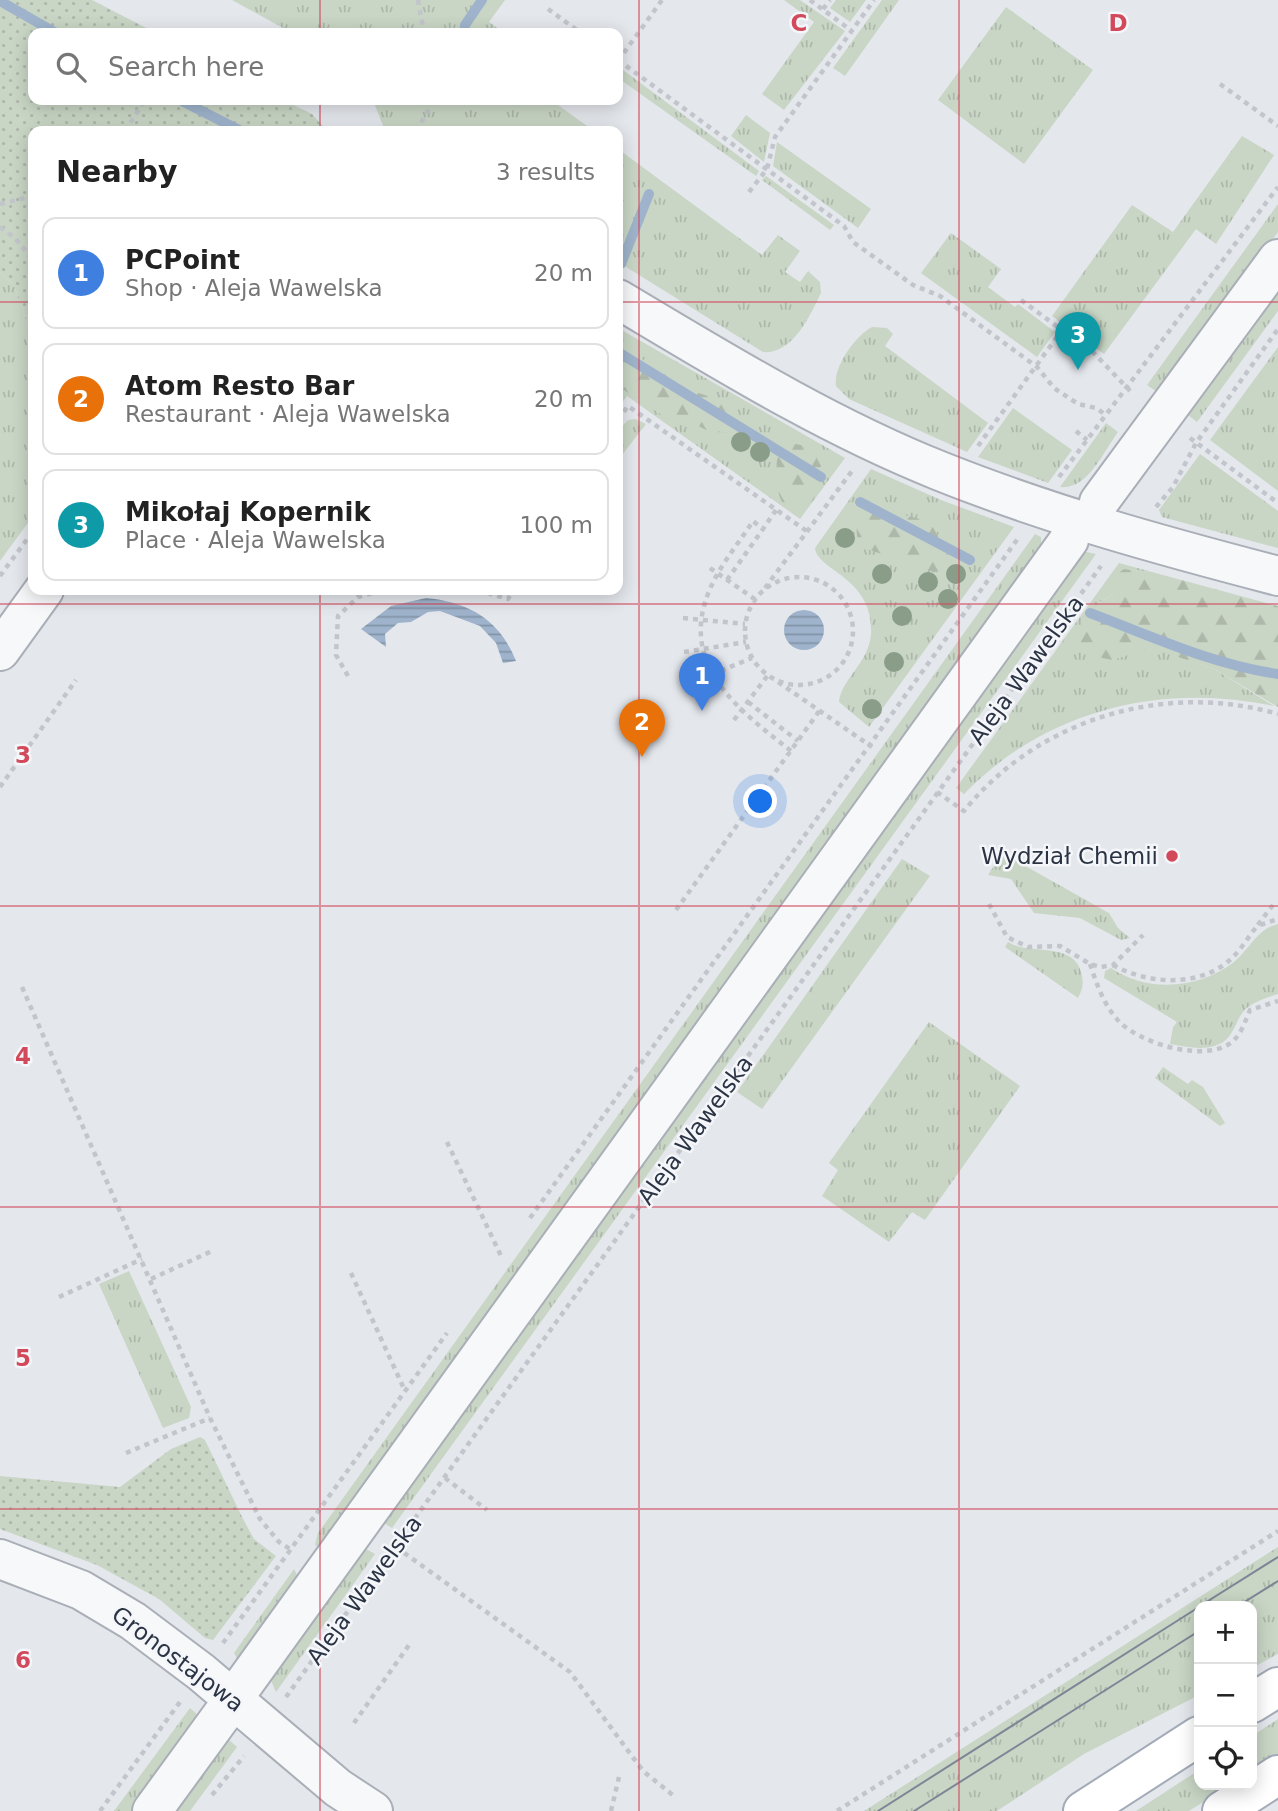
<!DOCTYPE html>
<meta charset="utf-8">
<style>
body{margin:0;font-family:"DejaVu Sans",sans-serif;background:#f6f6f6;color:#222}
.controls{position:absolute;right:21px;bottom:21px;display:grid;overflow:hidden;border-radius:14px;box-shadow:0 4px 18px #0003}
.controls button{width:63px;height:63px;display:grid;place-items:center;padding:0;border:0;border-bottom:2px solid #e0e0e0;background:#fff;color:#222;font:35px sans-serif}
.you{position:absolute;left:761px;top:802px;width:24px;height:24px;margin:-18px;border:5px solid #fff;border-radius:50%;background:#1a73e8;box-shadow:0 0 0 10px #1a73e833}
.badge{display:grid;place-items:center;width:46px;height:46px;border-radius:50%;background:#b45309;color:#fff;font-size:23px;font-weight:700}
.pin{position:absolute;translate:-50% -58px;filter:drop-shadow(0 2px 4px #0008)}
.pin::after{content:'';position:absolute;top:37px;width:24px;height:21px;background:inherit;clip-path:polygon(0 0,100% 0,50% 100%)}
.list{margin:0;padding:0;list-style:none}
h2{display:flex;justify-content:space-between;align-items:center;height:91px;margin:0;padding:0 28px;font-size:30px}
h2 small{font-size:23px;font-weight:400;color:#767676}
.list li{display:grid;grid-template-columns:46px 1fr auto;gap:21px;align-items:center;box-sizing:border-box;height:112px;margin:0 14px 14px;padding:0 14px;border:2px solid #e0e0e0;border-radius:14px}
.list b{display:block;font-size:26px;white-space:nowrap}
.list p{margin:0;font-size:23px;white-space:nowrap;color:#767676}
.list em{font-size:23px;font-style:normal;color:#767676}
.icon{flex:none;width:38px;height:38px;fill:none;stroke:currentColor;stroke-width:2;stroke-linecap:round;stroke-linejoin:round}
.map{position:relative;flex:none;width:1278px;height:1811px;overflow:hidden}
.search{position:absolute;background:#fff;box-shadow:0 4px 18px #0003;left:28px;top:28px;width:595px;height:77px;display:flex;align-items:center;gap:18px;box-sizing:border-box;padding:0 24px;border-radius:14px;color:#767676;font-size:26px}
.panel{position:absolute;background:#fff;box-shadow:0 4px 18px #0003;left:28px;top:126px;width:595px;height:469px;border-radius:14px}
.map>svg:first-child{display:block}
.grass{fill:url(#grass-tufts)}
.forest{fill:url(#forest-firs)}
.park{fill:url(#park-dots)}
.water{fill:url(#water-rules)}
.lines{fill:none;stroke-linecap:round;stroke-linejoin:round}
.stream{stroke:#9fb4cc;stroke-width:10}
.minor-casing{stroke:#a9aeb7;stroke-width:42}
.major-casing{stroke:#a3abb8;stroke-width:42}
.path{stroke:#c2c5cb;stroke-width:4.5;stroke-dasharray:5 5;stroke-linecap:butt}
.minor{stroke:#f7f8fa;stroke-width:38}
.major{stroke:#fff;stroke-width:38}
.tram{stroke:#7d8696;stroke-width:2}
.tree{fill:#899d89}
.grid{fill:none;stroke:#d1495b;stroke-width:2;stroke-opacity:0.55}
.poi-dot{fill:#d1495b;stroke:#f4f6f9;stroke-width:2.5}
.labels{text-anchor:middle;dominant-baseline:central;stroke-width:5;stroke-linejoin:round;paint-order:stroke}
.street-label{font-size:23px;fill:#2b3445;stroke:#f4f6f9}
.poi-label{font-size:23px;fill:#2b3445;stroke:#f4f6f9;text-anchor:end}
.grid-label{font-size:23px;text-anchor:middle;font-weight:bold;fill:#d1495b;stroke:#f4f6f9;stroke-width:5;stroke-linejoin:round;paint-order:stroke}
</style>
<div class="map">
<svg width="1278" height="1811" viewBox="0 0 1278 1811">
<defs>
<pattern id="grass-tufts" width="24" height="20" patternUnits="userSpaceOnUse" patternTransform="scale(1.75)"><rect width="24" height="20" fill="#c9d6c5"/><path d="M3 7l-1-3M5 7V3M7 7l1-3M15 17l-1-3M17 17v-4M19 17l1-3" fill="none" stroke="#adb8ab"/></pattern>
<pattern id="forest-firs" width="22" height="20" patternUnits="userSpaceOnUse" patternTransform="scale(1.75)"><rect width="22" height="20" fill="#c9d6c5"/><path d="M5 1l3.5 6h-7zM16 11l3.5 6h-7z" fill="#adb8ab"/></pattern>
<pattern id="park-dots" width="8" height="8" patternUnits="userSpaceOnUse" patternTransform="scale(1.75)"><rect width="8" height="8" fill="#c9d6c5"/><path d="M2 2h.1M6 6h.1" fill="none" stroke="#adb8ab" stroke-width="1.8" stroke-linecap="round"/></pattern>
<pattern id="water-rules" width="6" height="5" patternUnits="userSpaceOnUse" patternTransform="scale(1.75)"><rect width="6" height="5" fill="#9fb4cc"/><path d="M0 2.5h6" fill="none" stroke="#8293a7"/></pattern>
</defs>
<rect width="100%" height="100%" fill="#e4e7ec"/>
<!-- grass -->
<path class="grass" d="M 232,0 L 505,0 L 489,22 L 504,33 L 292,33 Z
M 784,0 L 800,0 L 845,31 L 784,110 L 762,94 L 814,22 Z
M 836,0 L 866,0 L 850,22 L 830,8 Z
M 882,0 L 899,0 L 845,76 L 833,68 Z
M 1006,7 L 1093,70 L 1024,164 L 938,100 Z
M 619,67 L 759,171 L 756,176 L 618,78 Z
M 373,100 L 551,100 L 594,131 L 385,131 Z
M 746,115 L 770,133 L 764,162 L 731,136 Z
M 1242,136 L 1274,155 L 1216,244 L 1196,229 L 1104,354 L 1052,316 L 1132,205 L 1173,232 Z
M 777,142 L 871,209 L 858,228 L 773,166 Z
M 618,149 L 762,255 L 778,235 L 800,251 L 785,272 L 800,282 L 808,271 L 820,282 L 821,293 C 810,316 792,355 763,352 L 618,262 Z
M 766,176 L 834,225 L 830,230 L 762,180 Z
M 1278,204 L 1278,232 L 1160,394 L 1147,385 Z
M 951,233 L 1001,269 L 988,287 L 1015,307 L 1018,304 L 1055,332 L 1037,357 L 921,273 Z
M 0,272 L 14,285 L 33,341 L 33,516 L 0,561 Z
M 1278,284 L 1278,311 L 1197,422 L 1184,412 Z
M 872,327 L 887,328 L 893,334 L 885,346 L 988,423 L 967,452 L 849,399 L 836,386 C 833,367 855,336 872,327 Z
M 618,328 L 845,458 L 800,519 L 627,396 L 618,408 Z
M 1278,347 L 1278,491 L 1210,440 Z
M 1013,408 L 1072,450 L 1048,483 L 978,457 Z
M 635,419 L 646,424 L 618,460 L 618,431 L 628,420 Z
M 1106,423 L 1118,432 C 1103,452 1088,490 1060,487 Z
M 1200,454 L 1278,511 L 1278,548 L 1162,517 L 1159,510 Z
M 871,469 L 941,500 L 1014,527 L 869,727 L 839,702 C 841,679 869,663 871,634 C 874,577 817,571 815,548 Z
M 1035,534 L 1041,537 L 1041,549 L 322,1548 L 315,1545 L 318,1533 Z
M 1082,551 L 1096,554 L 392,1528 L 382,1522 Z
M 1119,563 L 1152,572 L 1124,569 L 1114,594 L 1098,603 L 1112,660 L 1151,647 L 1214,669 L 1274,706 C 1161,682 1045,710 964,794 L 956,788 Z
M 1002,853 L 1109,913 L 1118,928 L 1130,938 L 1121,940 L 1080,918 L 1034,913 L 1011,879 L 988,875 Z
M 902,859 L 930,876 L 762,1109 L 737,1092 Z
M 1278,924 L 1278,994 C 1266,998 1251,1002 1243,1012 C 1238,1018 1236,1026 1232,1032 C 1220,1054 1191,1048 1170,1044 L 1173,1027 L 1177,1022 L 1104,978 L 1105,971 L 1111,968 C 1147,993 1199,989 1234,962 C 1249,950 1258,928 1278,924 Z
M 1008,942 C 1029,956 1073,941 1081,972 C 1084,983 1083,988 1078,998 L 1005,947 Z
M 929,1022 L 1020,1086 L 925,1220 L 912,1212 L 889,1242 L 822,1196 L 838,1170 L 829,1163 Z
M 1163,1067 L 1188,1084 L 1192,1080 L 1203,1087 L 1225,1123 L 1220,1126 L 1155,1078 Z
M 129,1271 L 191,1407 L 189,1418 L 163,1428 L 99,1284 Z
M 361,1546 L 375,1554 L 276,1692 L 269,1676 Z
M 1278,1547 L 1278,1654 L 1252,1668 L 1252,1606 L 1199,1606 L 1199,1695 L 1084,1754 L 997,1811 L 864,1811 Z
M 294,1569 L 300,1581 L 241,1665 L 234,1653 Z
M 190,1708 L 198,1715 L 196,1723 L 132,1811 L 114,1811 Z
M 1278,1719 L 1278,1754 L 1252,1771 L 1252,1736 Z
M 229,1740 L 237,1747 L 190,1811 L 173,1811 L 222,1744 Z
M 1199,1770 L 1199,1785 L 1230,1785 L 1189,1811 L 1136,1811 Z"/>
<!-- forest -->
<path class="forest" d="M 618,340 C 638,349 646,367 664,378 C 684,392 709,393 725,404 C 733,410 737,419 737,428 L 732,433 L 706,430 L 691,422 L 665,417 L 618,386 Z
M 780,441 L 811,447 L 821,466 L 814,500 L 800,510 C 795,509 789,509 785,505 C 773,496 776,454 780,441 Z
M 870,502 L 884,510 L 924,520 L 933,527 L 954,565 L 950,569 L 934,572 L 861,547 C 852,531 858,514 870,502 Z
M 1124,569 L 1152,572 L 1278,606 L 1278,707 L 1214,669 L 1151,648 L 1112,660 L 1093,656 L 1079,647 C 1076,619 1091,606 1114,594 L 1117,574 Z"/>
<!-- park -->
<path class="park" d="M 0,0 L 92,0 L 156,33 L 33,33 L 33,100 L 283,100 L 312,114 L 327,131 L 33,131 L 33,341 L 14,285 L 0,272 Z
M 200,1437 L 205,1440 L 243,1519 L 254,1539 L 276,1556 L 213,1640 L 205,1638 L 159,1599 L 97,1565 L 0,1529 L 0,1476 L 120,1487 L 171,1449 Z"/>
<!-- water -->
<path class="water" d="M 426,598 C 469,602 500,620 516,661 L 503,663 L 496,643 L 480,626 L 440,611 L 428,612 L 411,622 L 398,623 L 385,634 L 386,647 L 361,629 L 391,606 Z
M784 630a20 20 0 1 1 40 0a20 20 0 1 1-40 0Z"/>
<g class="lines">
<!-- stream -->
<path class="stream" d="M 0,1 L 56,33
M 464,33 L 465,25 L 482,0
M 180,100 L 241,131
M 621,264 L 649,194
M 618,352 L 821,477
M 860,502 L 970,560
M 1090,613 C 1151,636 1213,665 1278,674"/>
<!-- minor casing -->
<g class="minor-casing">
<path id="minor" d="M 618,299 C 722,361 827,426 940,471 C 1050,515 1163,546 1278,576
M 1099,502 L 1278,259
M 0,651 L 44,590
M 0,1559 L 81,1590 L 133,1621 L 201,1672 L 338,1788 L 373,1811
M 243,1685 L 1069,540
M 152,1811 L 222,1715"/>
</g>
<!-- major casing -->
<g class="major-casing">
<path id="major" d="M 1252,1703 L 1278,1687
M 1083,1811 L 1199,1736
M 1222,1811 L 1278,1775"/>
</g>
<!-- path -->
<path class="path" d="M 418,0 L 424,33
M 810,0 L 852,31
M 548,9 L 581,33
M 823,9 L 830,0
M 181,33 L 183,30
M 618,60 L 844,226 L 853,242 L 913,285 L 940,296 L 1037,367 L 1054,388 L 1078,404 L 1096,408 L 1106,415
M 618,61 L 662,0
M 1220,84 L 1278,126
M 125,131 L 145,100
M 416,131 L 429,109 L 430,100
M 749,192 L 767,169 L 775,137 L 874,0
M 0,204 L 33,196
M 0,227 L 15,238 L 33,260
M 1021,300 L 1062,330
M 618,420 L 628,406 L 808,532
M 1076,431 L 1087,440
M 1190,438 L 1278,503
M 978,446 L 1062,330 L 1091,350 L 1133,394
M 1059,477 L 1278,187
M 1156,507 L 1173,487 L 1196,443 L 1278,329
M 776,510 L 763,529 L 753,521 C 739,543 720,565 710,589 C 677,665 739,710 791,751
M 710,568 L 756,600
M 0,576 L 33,531
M745 631a54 54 0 1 1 108 0a54 54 0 1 1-108 0Z
M 727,580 L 763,529
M 765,588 L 852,471
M 478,590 L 508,599 L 513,590
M 683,618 L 745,624
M 684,652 L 746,642
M 348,676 L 336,655 L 338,616 L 358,597 L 384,590
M 693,682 L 752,658
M 778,682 L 872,747
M 748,702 L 798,741
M 734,720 L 768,675
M 0,787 L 76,680
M 937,792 L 964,811 C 1038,719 1164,681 1278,714
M 989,904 L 1007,937 L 1028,947 L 1060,946 L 1090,964 L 1101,967 L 1113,965 L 1143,935
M 1273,905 L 1257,926 L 1278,919
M 676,910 L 820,710
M 1090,964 C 1096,982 1103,1003 1116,1018 C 1135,1043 1211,1066 1235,1039 C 1242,1032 1246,1019 1250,1010 L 1278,1001
M 1113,965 C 1149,985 1202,988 1233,957 C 1242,948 1249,936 1257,926
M 22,987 L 210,1418 L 260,1519 L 279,1542 L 293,1551
M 447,1142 L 502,1258
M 530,1218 L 1019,537
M 351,1273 L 405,1391
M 151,1279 L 212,1251
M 59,1297 L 142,1259
M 126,1453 L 210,1418
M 445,1478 L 487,1510
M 396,1547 L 570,1672 L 643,1771 L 674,1796
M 223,1643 L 447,1333
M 286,1697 L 1101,566
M 354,1723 L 409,1645
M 212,1795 L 244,1756
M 100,1811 L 180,1702
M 611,1811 L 619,1777
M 837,1811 L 1278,1531"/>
<!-- minor -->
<use href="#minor" class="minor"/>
<!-- major -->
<use href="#major" class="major"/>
<!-- tram -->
<path class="tram" d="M 1200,1606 L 1278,1557
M 1238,1606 L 1278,1581
M 878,1811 L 1199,1607
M 914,1811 L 1199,1631"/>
</g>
<!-- trees -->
<g class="tree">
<circle cx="741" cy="442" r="10"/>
<circle cx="760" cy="452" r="10"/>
<circle cx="845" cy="538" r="10"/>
<circle cx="882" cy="574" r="10"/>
<circle cx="956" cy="574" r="10"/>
<circle cx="928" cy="582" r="10"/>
<circle cx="948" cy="599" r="10"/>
<circle cx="902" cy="616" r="10"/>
<circle cx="894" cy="662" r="10"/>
<circle cx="872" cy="709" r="10"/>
</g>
<!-- grid -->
<path class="grid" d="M 320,0 L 320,33M 639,0 L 639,1811M 959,0 L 959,1811M 320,100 L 320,131M 0,302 L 33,302M 618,302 L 1278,302M 320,590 L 320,1811M 0,604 L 1278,604M 0,906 L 1278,906M 0,1207 L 1278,1207M 0,1509 L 1278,1509"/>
<!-- markers -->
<circle class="poi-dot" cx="1172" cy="856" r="7"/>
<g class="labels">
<!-- street labels -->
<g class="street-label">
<text transform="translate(1026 670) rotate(-54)">Aleja Wawelska</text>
<text transform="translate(695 1130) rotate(-54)">Aleja Wawelska</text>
<text transform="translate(364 1590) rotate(-54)">Aleja Wawelska</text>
<text transform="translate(178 1659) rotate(37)">Gronostajowa</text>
</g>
<!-- poi labels -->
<g class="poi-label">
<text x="1158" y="856">Wydział Chemii</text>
</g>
</g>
<g class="grid-label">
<text x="799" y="31">C</text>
<text x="1118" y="31">D</text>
<text x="23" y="763">3</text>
<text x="23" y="1064">4</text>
<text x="23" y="1366">5</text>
<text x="23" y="1668">6</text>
</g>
</svg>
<div class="controls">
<button>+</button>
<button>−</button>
<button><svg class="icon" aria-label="locate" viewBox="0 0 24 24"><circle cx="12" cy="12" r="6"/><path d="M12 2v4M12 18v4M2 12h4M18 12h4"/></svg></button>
</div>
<div class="you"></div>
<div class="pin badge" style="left:702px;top:711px;background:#3f7fe0">1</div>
<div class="pin badge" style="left:642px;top:757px;background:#e8710a">2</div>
<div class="pin badge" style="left:1078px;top:370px;background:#0f9aa8">3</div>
<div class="search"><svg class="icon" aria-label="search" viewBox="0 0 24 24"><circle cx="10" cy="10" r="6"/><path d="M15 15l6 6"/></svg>Search here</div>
<section class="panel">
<h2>Nearby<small>3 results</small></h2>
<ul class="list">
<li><span class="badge" style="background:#3f7fe0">1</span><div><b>PCPoint</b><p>Shop · Aleja Wawelska</p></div><em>20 m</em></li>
<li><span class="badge" style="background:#e8710a">2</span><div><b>Atom Resto Bar</b><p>Restaurant · Aleja Wawelska</p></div><em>20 m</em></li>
<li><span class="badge" style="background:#0f9aa8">3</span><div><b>Mikołaj Kopernik</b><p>Place · Aleja Wawelska</p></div><em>100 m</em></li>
</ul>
</section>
</div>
